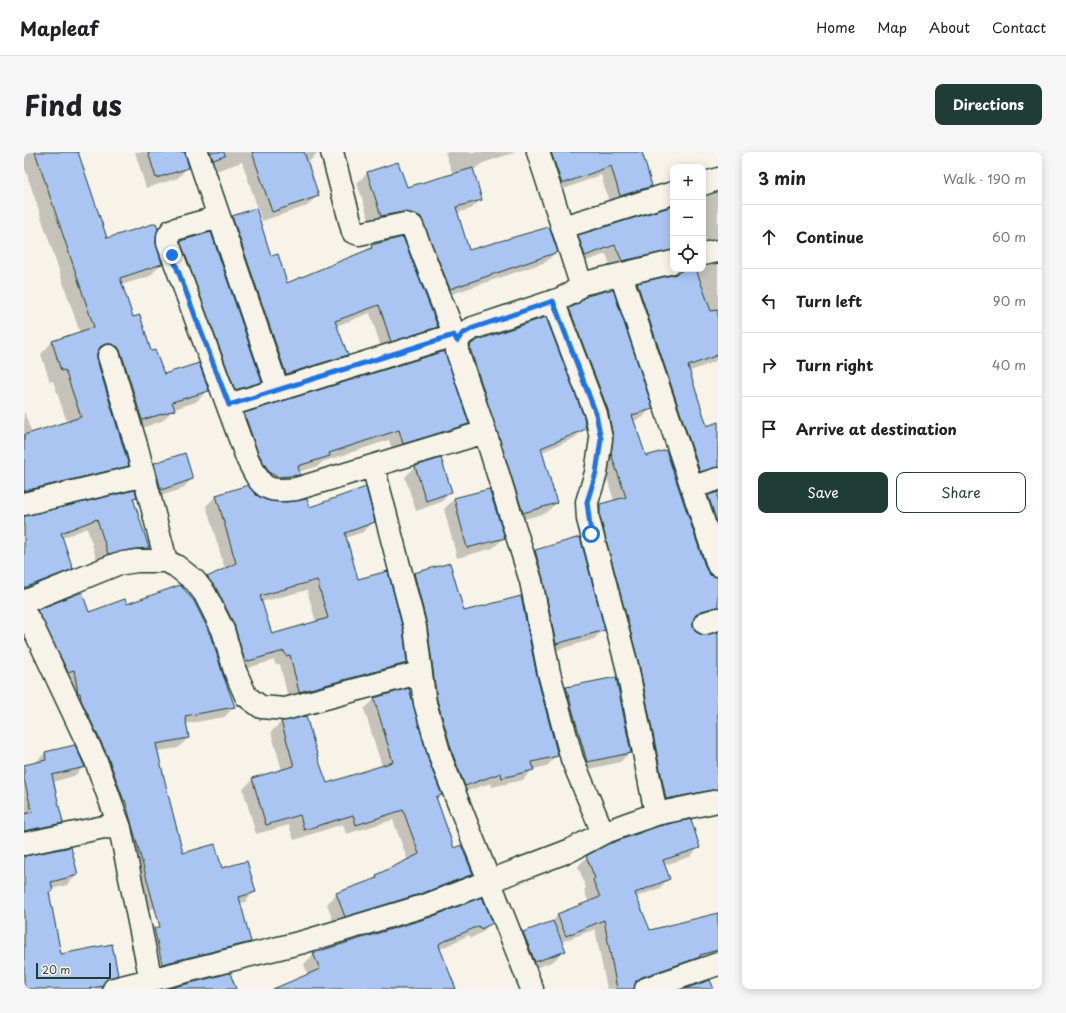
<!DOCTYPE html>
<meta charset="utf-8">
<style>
body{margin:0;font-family:"Playpen Sans",sans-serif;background:#f6f6f6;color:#202124}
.controls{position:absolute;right:12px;top:12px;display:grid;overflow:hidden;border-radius:8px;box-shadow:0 2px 10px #0003}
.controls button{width:36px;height:36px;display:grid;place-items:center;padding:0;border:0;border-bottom:1px solid #e0e0e0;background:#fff;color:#202124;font:20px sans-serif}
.scale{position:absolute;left:12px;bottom:10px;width:75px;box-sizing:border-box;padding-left:4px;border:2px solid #1f3d34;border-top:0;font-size:11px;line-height:14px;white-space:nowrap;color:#1f3d34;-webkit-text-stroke:3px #f7f3e8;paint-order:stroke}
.stop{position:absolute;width:12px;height:12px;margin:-9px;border:3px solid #1a73e8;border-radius:50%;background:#fff}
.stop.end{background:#1a73e8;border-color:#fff;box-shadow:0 1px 4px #0008}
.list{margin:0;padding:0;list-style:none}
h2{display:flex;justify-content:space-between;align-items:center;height:52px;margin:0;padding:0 16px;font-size:17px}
h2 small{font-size:13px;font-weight:400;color:#757577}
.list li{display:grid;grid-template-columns:26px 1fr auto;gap:12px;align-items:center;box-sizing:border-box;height:64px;padding:0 16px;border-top:1px solid #e0e0e0}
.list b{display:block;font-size:15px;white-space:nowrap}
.list em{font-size:13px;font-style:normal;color:#757577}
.actions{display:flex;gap:8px;padding:12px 16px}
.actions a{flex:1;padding:9px 0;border:1px solid #1f3d34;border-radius:8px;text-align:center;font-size:14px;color:#1f3d34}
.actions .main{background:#1f3d34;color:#fff}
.icon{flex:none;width:22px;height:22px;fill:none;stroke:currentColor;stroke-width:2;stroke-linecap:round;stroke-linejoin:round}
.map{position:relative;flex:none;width:694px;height:837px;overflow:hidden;border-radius:8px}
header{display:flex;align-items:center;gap:24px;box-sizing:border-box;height:56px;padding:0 20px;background:#fff;border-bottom:1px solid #e0e0e0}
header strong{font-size:19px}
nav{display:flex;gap:22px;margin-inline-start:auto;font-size:14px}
.intro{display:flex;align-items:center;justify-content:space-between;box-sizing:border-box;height:96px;padding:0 24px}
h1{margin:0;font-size:28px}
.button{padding:10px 18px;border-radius:8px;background:#1f3d34;color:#fff;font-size:14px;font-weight:700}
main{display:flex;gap:24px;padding:0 24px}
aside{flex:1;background:#fff;border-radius:8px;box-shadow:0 2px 10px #0003}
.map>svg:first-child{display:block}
.shadow{fill:#0003;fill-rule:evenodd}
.building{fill:#aac5f2;stroke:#1f3d34;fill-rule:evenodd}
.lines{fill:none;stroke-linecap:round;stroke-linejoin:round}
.minor-casing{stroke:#1f3d34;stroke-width:25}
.minor{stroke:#f7f3e8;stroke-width:22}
.route{stroke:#1a73e8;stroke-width:5}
</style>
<header>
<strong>Mapleaf</strong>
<nav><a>Home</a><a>Map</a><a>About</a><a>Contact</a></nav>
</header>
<div class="intro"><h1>Find us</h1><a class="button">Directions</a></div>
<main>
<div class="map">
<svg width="694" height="837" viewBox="0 0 694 837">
<rect width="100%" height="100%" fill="#f7f3e8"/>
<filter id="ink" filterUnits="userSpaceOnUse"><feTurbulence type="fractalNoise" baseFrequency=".025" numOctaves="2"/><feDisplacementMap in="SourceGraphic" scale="8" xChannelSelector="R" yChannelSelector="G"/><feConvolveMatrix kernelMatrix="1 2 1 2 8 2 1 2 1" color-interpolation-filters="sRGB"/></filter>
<g filter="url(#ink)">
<!-- shadow -->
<path class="shadow" d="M 0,0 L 53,0 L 82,87 L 130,91 L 137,112 L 126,124 L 97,133 L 109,166 L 139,224 L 184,238 L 172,250 L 150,257 L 138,269 L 106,280 L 76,203 L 72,203 L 104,314 L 92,325 L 0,348 L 0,259 L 8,282 L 43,270 L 29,229 L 26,230 L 17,202 L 28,190 L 56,181 L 0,14 Z
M 111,0 L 160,0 L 164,15 L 154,26 L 122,36 Z
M 170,0 L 294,0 L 283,12 L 294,43 L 283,54 L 238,69 L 218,10 L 180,23 Z
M 421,0 L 492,0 L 459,11 L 449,18 L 457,47 L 447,57 L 433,61 L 445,99 L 532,100 L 522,110 L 416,146 L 381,72 L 347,74 L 333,31 L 343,21 L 382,36 L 429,23 Z
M 510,0 L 617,0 L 627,34 L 617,44 L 586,54 L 577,23 L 527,42 Z
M 694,40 L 694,100 L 679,97 L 679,45 Z
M 649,55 L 649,112 L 588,118 L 582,102 L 551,113 L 545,94 L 555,84 Z
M 209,65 L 246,105 L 262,132 L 341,100 L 347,94 L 413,175 L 404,184 L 358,198 L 346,161 L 312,174 L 323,203 L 314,212 L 253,231 L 200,74 Z
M 157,90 L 237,229 L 227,240 L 201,247 L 147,100 Z
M 694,112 L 694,206 L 690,210 L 664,220 L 683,275 L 694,280 L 694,317 L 666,329 L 604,142 L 614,132 L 652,123 L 652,117 L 679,117 L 679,115 Z
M 546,157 L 627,256 L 618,266 L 609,269 L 621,306 L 681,417 L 685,423 L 694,426 L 694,469 L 687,464 L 668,468 L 668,475 L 672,481 L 678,484 L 694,481 L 694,645 L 632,656 L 566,363 L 576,353 L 590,349 L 536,167 Z
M 447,193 L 561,276 L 551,286 L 518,300 L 532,351 L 522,361 L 489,370 L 437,203 Z
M 220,262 L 444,272 L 434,282 L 369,301 L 365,288 L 298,310 L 294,314 L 274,320 L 275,322 L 265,332 L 243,335 L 210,272 Z
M 416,308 L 427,340 L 417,350 L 392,359 L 381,325 L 391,315 Z
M 130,311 L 168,327 L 158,337 L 127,347 L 120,322 Z
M 223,334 L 231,343 L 243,349 L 350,370 L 339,380 L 321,386 L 333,428 L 382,511 L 372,521 L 265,550 L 256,512 L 252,513 L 250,508 L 211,520 L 174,435 L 184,425 L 201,417 L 182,354 L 192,344 ZM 283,438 L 292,470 L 247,483 L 237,450 Z
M 694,340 L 694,411 L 675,354 L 684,344 Z
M 112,345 L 109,348 L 124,396 L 113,406 L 74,412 L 63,376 L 38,386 L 47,416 L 37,427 L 0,442 L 0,365 Z
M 430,347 L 480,386 L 469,396 L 433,406 L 420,357 Z
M 555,387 L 579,478 L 570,487 L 523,501 L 502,408 L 511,399 Z
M 390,422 L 439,461 L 512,524 L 533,603 L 523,614 L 509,617 L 499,628 L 468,635 L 467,631 L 431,643 L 380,432 Z
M 102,453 L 198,523 L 210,555 L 200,565 L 161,572 L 164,586 L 154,596 L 133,599 L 159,702 L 198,718 L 231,739 L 221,750 L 216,751 L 226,790 L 216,800 L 163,813 L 139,753 L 119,759 L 91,658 L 4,469 L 14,459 L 65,462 Z
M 592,526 L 606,600 L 596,610 L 553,620 L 532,546 L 542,536 Z
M 351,547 L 404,611 L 417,643 L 412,648 L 429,697 L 448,722 L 438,732 L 311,774 L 303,752 L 313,742 L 346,730 L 352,724 L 384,709 L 369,668 L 322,682 L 319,672 L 270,688 L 265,673 L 232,682 L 219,637 L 229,627 L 258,618 L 247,580 L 257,570 L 294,609 L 302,632 L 358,614 L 340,557 Z
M 21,601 L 60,615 L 50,624 L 29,630 L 38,671 L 28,681 L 0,687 L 0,614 L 11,611 Z
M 675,695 L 666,705 L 640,713 L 645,726 L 636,736 L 612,745 L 625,779 L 694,762 L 694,805 L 609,834 L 609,837 L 583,837 L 571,777 L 537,790 L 540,798 L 530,809 L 501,820 L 489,791 L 500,781 L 527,771 L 534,763 L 565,751 L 560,738 L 562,736 L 554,714 L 563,705 Z
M 0,705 L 53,723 L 43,733 L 28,737 L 28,739 L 24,743 L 36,803 L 93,823 L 77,837 L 0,837 Z
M 467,771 L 457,781 L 447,786 L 445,783 L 416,797 L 428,837 L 250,837 L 284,823 L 280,812 L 290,802 Z"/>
<!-- building -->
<path class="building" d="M 11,0 L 54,0 L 83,86 L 132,71 L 134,77 L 132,91 L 138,112 L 96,126 L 109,165 L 116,163 L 127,199 L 131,198 L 140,222 L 175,211 L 185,239 L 148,250 L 151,258 L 118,268 L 97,200 L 94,195 L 88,192 L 81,192 L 76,195 L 73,201 L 73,208 L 105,314 L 0,339 L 0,283 L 57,265 L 41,218 L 37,219 L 28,189 L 70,175 Z
M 124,0 L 161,0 L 165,16 L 132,26 Z
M 186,0 L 200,0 L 201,4 L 189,8 Z
M 228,0 L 280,0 L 295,44 L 248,60 Z
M 527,0 L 618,0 L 628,34 L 596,44 L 587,14 L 538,32 Z
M 374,10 L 383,35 L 449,16 L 458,48 L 432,55 L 445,98 L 525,75 L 534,100 L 426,137 L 397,65 L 391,62 L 379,60 L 357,64 L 343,20 Z
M 649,54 L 649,98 L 598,109 L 591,93 L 561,104 L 554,83 Z
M 232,56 L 247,104 L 254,102 L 263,131 L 348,96 L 347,93 L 379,85 L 414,175 L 367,190 L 355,153 L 311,169 L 324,203 L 262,222 L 208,64 Z
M 187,80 L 238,230 L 211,238 L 156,89 Z
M 659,117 L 672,117 L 687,159 L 694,158 L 694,203 L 664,214 L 683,274 L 694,270 L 694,315 L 676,320 L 613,131 L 652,122 Z
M 589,137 L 629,257 L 608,263 L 622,304 L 642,298 L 682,417 L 686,423 L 694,425 L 694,455 L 677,459 L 672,463 L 669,469 L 669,474 L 672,480 L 678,483 L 694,480 L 694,637 L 642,647 L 615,512 L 576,365 L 576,352 L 602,345 L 587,302 L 589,285 L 584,258 L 545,156 L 554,152 L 563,144 Z
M 522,165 L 560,265 L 562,277 L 517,296 L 533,351 L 499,361 L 446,196 L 447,192 L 454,188 Z
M 421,199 L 445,272 L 379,292 L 375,278 L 305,301 L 306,304 L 274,314 L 276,323 L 254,325 L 246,321 L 234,301 L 220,261 Z
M 161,301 L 169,327 L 137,338 L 130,311 Z
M 417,306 L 428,340 L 402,349 L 391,314 Z
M 224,333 L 232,343 L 243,348 L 262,350 L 283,347 L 286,355 L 342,335 L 351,370 L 321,381 L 334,427 L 364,419 L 379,477 L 383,511 L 275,540 L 266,503 L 262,504 L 260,499 L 221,510 L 210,472 L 192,436 L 183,425 L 212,411 L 192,343 ZM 293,428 L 304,466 L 248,482 L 236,444 Z
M 465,337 L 481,386 L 443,396 L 430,346 Z
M 111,338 L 113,345 L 109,346 L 125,396 L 111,397 L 84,402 L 73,367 L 37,381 L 49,417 L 0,436 L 0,364 Z
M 694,340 L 694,374 L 684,343 Z
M 556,385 L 581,478 L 532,492 L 519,427 L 511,398 Z
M 426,411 L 440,459 L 497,444 L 513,524 L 534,604 L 508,610 L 510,618 L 478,626 L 477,621 L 441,634 L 429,603 L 413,548 L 403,473 L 390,421 Z
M 156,433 L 170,449 L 187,483 L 199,523 L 211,555 L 161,564 L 165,586 L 132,592 L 144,642 L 159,701 L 191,692 L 198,716 L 223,709 L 232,740 L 215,745 L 227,790 L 138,812 L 130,776 L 136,775 L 101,648 L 100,649 L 84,605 L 57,548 L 56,541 L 54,541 L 50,518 L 44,520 L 13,458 L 58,440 L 65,460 L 101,447 L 103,452 Z
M 592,525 L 607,601 L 563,610 L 542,535 Z
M 385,536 L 405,610 L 418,643 L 412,645 L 430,696 L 437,693 L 449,722 L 399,741 L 321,765 L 312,741 L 353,726 L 352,723 L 395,702 L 379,658 L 332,673 L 329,663 L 280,678 L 276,663 L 242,673 L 228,626 L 270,614 L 257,569 L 282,564 L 295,609 L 303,631 L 369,610 L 350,546 Z
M 51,593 L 61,615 L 28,623 L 39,671 L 0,679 L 0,662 L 8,660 L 0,627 L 0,613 L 22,608 L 21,600 Z
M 667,667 L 676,696 L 639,708 L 646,727 L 611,741 L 626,778 L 694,761 L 694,798 L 676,803 L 676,805 L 618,825 L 612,829 L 610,837 L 593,837 L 580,768 L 542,784 L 533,762 L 576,745 L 569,728 L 571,726 L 562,704 L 584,692 L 610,683 L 635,674 Z
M 47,695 L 54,723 L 27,730 L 29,739 L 25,740 L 37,802 L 88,792 L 94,823 L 82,828 L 78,834 L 65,837 L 0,837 L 0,704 Z
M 458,745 L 469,771 L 457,777 L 455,774 L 416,791 L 415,794 L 432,837 L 249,837 L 296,817 L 289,801 L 407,765 Z
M 529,769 L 542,799 L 511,810 L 499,780 Z
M 206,821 L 212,837 L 143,837 Z
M 686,828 L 690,837 L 660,837 Z"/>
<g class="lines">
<!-- minor casing -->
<g class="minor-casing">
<path id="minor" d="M 173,0 L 254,238
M 308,0 L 329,80 L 335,82 L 381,72 L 388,74 L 433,189
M 514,0 L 557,132 L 548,141 L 536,147 L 449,176 C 437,182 433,186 433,199 L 461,280 L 507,429 L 525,521 L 548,607 L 579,681
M 679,32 L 694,27
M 195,65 L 148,78 L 144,84 L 144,91 L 223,306 C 237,334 239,341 272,337 L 461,280
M 539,75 L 649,41
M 679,102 L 694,99
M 597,123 L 694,413
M 557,132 L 649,110
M 529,149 L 572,262 L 577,287 L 572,321 L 563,350 L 564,367 L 603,514 L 632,662
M 85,204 L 113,296 L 142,409
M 205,253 L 430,183
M 349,314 L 391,475 L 398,530
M 669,335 L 694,327
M 0,352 L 120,323
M 0,450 L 93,412 L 113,409 L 142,409 L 152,414 L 171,429 L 181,442 L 199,478 L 211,519 L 222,544 L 237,555 L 261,557 L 387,523 L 398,530 L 401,551 L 417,607 L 508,837
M 0,460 L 9,475 L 72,609 L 96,676 L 127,829
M 681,471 L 694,467
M 0,692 L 80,675 L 96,676
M 90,837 L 279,790 L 403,753 L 547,698 L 579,681 L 606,671 L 632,662 L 694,649
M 622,837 L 694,812"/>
</g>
<!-- minor -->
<use href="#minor" class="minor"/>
</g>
</g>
<g class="lines" filter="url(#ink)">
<!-- route -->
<path class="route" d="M 148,103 L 205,253 L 430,183 L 433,189 L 438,182 L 449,176 L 529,149 L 572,262 L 577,287 L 572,321 L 563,350 L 567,382"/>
</g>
</svg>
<div class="controls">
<button>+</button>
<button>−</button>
<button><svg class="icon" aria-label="locate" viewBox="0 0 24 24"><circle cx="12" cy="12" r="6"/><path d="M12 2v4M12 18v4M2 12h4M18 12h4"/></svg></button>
</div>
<div class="scale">20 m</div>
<div class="stop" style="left:567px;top:382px"></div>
<div class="stop end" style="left:148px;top:103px"></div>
</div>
<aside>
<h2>3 min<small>Walk · 190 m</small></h2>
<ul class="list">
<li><svg class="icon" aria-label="ahead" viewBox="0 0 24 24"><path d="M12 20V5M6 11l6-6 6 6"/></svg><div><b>Continue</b></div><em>60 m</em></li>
<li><svg class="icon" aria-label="left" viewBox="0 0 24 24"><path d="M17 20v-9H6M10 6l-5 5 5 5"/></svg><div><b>Turn left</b></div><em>90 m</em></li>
<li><svg class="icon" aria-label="right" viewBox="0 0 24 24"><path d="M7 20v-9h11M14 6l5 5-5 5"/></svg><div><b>Turn right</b></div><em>40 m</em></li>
<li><svg class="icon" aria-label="arrive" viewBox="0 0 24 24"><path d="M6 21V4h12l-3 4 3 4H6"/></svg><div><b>Arrive at destination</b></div></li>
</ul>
<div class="actions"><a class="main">Save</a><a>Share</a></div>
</aside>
</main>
